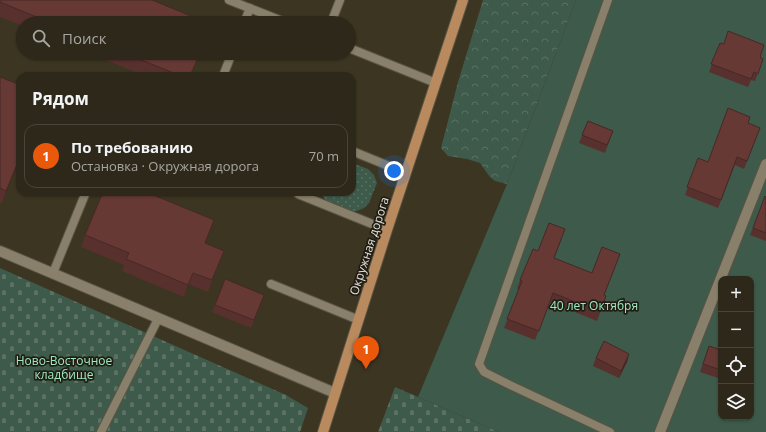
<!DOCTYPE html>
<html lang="ru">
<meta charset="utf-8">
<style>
body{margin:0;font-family:"Open Sans",sans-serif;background:#393427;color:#f1f3f6}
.controls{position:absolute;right:12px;bottom:12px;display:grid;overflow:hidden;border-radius:8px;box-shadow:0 1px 3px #0004}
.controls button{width:36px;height:36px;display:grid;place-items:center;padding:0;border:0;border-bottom:1px solid #484439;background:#2d281a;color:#f1f3f6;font:20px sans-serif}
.you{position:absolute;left:394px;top:171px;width:14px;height:14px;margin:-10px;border:3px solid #fff;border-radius:50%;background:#1a73e8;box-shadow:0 0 0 6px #1a73e833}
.badge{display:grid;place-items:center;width:26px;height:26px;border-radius:50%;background:#ea580c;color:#fff;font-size:13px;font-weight:700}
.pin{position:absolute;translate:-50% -33px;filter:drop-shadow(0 1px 2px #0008)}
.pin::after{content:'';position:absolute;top:21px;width:14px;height:12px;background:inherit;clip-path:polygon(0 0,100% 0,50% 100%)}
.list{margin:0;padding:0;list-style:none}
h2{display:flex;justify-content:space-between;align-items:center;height:52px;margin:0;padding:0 16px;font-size:17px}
h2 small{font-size:13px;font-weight:400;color:#a7a6a2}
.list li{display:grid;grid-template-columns:26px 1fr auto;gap:12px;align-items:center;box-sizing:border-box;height:64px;margin:0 8px 8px;padding:0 8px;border:1px solid #484439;border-radius:12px}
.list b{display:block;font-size:15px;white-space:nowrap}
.list p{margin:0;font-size:13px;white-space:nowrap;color:#a7a6a2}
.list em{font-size:13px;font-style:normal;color:#a7a6a2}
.icon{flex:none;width:22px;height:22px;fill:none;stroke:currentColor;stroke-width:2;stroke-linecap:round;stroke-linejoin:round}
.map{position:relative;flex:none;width:766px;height:432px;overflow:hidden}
.search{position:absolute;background:#2d281a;box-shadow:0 1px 3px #0004;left:16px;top:16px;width:340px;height:44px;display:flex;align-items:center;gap:10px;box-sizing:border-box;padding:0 14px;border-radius:22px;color:#a7a6a2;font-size:15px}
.panel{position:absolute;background:#2d281a;box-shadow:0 1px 3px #0004;left:16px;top:72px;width:340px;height:124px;border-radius:12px}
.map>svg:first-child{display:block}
.grass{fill:url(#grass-dots)}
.forest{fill:url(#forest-crowns)}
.cemetery{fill:url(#cemetery-stones)}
.garden{fill:#3e5a4a;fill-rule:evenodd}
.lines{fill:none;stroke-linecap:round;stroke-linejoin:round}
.lane-casing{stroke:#5a5343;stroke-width:10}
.street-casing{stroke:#5a5343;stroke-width:12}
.primary-casing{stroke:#5a5343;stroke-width:12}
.lane{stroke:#88806a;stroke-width:8}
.street{stroke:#88806a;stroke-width:10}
.primary{stroke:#b98a5e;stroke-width:10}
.wall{fill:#58312e}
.shaded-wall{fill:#472825}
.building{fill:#663935;stroke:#472825}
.labels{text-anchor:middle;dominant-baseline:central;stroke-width:3.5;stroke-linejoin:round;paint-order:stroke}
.street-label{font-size:12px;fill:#e7e2d7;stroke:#201d14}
.park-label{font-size:12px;fill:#9feac0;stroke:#201d14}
</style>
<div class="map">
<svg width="766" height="432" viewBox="0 0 766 432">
<defs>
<pattern id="grass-dots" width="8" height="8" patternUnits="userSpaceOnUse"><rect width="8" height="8" fill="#3e5a4a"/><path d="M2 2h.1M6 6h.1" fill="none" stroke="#5a7163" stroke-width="1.8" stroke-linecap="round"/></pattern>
<pattern id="forest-crowns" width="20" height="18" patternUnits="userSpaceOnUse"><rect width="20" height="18" fill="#3e5a4a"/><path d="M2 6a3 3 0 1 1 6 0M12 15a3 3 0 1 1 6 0" fill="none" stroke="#5a7163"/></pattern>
<pattern id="cemetery-stones" width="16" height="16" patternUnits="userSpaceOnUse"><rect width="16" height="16" fill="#3e5a4a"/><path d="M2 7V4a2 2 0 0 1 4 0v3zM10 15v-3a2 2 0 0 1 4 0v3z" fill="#5a7163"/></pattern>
</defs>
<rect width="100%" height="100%" fill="#3c3522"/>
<!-- grass -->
<path class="grass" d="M 352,163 L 368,169 L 374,175 L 377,183 L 369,203 L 364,208 L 357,211 L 352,211 L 326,201 L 320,192 L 352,192 Z"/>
<!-- forest -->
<path class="forest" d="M 483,0 L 576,0 L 507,184 L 495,181 L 490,177 L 480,163 L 467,159 L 448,156 L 441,148 L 458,82 Z"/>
<!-- cemetery -->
<path class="cemetery" d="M 0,268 L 286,395 L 308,408 L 300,432 L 0,432 Z
M 395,387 L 499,432 L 378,432 Z"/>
<!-- garden -->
<path class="garden" d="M 576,0 L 766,0 L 766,432 L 499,432 L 418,397 L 507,184 ZM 721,279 L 751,279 L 751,417 L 721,417 Z"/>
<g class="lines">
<!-- lane casing -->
<g class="lane-casing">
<path id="lane" d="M 229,0 L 287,23
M 608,0 L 479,364 L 484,372 L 510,385 L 610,432
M 244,23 L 250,8
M 331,23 L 340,0
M 349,48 L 436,83
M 223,76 L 232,53
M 352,151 L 406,173
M 298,192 L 298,194 L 387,230
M 53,273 L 86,192
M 271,284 L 359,320
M 101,432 L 158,319"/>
</g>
<!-- street casing -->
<g class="street-casing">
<path id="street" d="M 0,251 L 335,393
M 660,432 L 766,164"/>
</g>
<!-- primary casing -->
<g class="primary-casing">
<path id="primary" d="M 323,432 L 387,230 L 463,0"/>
</g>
<!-- lane -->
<use href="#lane" class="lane"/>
<!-- street -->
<use href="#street" class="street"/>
<!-- primary -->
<use href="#primary" class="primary"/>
</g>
<!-- wall -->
<path class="wall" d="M 0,0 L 208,23 L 23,23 L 23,26 L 0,17 Z
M 720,43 L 763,59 L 755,81 L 751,80 L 748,87 L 709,72 Z
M 89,53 L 200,53 L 191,76 L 145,76 Z
M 0,77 L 20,85 L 20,158 L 2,203 L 0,203 Z
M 588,121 L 613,131 L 605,153 L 579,143 Z
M 748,123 L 760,128 L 744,169 L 735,165 L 718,208 L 685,195 L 698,158 L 708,162 Z
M 765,196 L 766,197 L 766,241 L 750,235 Z
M 214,220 L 205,243 L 224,251 L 208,292 L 188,284 L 184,297 L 122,271 L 124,265 L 81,247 L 85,235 Z
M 562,238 L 554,258 L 604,295 L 606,296 L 597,321 L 550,302 L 535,340 L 504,328 L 519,290 L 517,289 L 520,280 L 538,251 Z
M 264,295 L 251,328 L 212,312 L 215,305 Z
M 709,346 L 721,350 L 721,379 L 700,372 Z
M 629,354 L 627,362 L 619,378 L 593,366 L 596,358 Z"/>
<!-- shaded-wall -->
<path class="shaded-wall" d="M 20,157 L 20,158 L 2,203 L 6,191 Z
M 629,354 L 627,362 L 619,378 L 621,371 Z"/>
<!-- building -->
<path class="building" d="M 0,0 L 152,0 L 208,23 L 51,23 L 0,2 Z
M 728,31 L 764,45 L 760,57 L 763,59 L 758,74 L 754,72 L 751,79 L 711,64 L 720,43 L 724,44 Z
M 124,53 L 200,53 L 190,76 L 181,76 Z
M 0,77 L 20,85 L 20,157 L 6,191 L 0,188 Z
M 728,108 L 750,117 L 748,123 L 760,128 L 747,161 L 737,157 L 721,200 L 687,187 L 698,158 L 708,162 Z
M 588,121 L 613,131 L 607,145 L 582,135 Z
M 103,192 L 146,192 L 214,220 L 205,243 L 224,251 L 212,280 L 193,273 L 188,285 L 126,259 L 129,253 L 85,235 Z
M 765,196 L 766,197 L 766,233 L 753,228 Z
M 549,223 L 565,229 L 554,258 L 592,273 L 602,247 L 620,254 L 604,295 L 606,296 L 600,312 L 553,293 L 539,331 L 507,319 L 522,281 L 520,280 L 533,249 L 538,251 Z
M 225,279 L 264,295 L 254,320 L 215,305 Z
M 604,341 L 629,354 L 621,371 L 596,358 Z
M 709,346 L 721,350 L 721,370 L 703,364 Z"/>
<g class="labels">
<!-- street labels -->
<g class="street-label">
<text transform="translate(369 246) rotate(-72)">Окружная дорога</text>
</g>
<!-- park labels -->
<g class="park-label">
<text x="594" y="305">40 лет Октября</text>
<text x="64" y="360">Ново-Восточное<tspan x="64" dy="14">кладбище</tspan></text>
</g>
</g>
</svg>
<div class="controls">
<button>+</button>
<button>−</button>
<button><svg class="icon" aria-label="locate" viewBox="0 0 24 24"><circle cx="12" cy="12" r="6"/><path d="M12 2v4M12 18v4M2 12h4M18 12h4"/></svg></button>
<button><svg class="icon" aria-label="layers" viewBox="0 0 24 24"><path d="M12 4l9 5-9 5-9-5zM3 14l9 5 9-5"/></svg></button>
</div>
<div class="you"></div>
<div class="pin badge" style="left:366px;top:369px">1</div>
<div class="search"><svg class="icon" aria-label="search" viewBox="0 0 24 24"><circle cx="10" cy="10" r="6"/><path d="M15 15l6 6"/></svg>Поиск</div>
<section class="panel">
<h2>Рядом<small></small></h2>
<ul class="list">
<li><span class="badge">1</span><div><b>По требованию</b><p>Остановка · Окружная дорога</p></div><em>70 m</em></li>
</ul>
</section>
</div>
